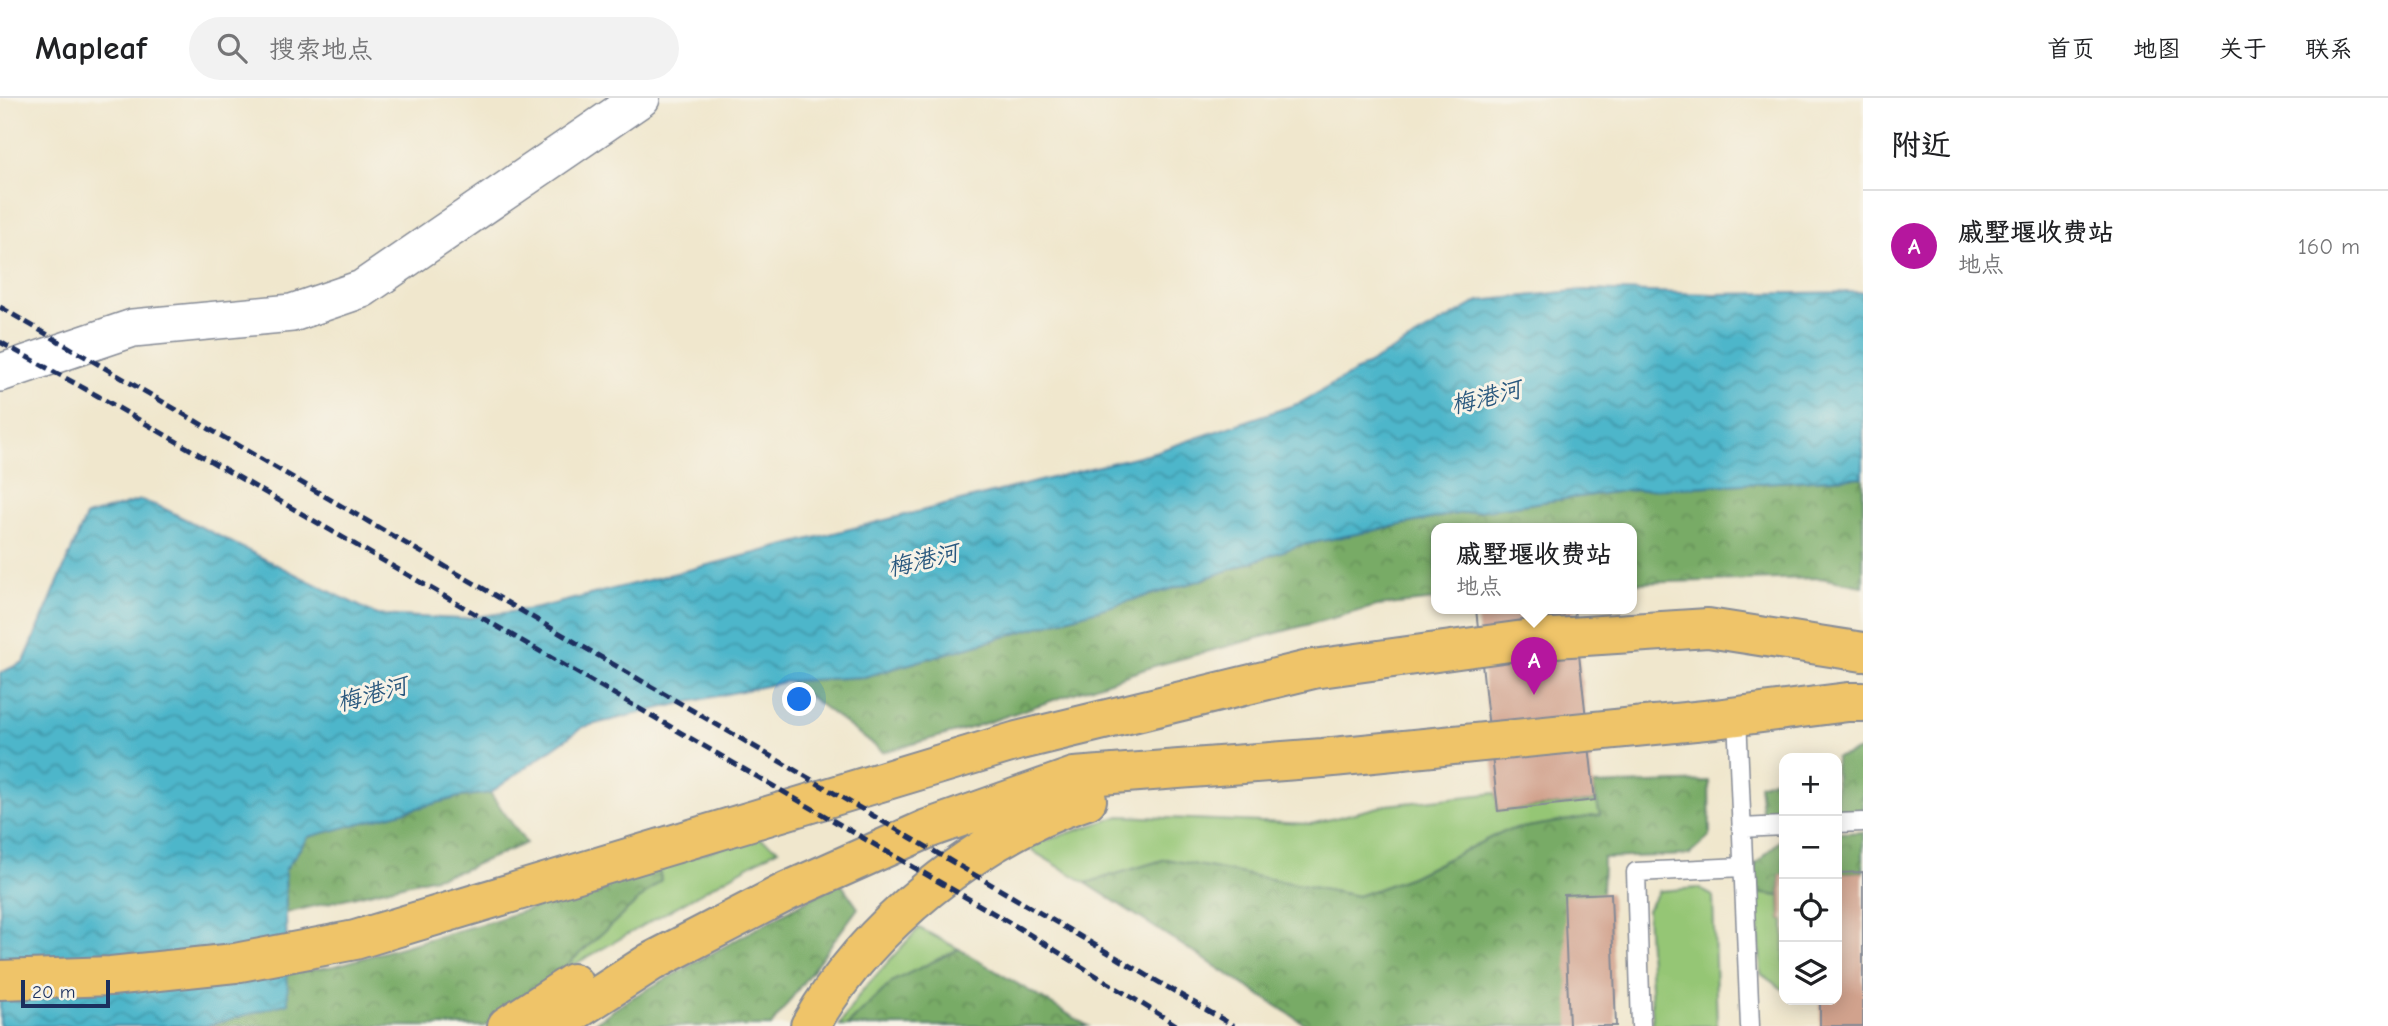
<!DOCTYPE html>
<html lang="zh">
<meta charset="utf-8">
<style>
body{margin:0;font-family:"Comic Neue","LXGW WenKai TC",sans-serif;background:#f2f2f2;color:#202124}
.controls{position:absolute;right:21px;bottom:21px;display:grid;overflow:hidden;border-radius:14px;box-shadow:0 4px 18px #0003}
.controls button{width:63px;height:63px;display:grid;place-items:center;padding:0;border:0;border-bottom:2px solid #e0e0e0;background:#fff;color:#202124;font:35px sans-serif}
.scale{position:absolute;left:21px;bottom:18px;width:89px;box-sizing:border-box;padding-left:7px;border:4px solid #1b2f5e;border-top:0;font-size:19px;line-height:24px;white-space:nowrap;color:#1b2f5e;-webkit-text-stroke:5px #f7f3e8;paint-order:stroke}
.you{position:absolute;left:800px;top:602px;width:24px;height:24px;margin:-18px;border:5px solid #fff;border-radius:50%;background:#1a73e8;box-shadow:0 0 0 10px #1a73e833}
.badge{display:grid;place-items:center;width:46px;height:46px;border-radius:50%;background:#b5179e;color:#fff;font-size:23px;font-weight:700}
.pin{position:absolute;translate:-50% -58px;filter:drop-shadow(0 2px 4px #0008)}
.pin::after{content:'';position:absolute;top:37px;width:24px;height:21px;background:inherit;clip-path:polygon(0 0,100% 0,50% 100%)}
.popup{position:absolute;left:1431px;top:425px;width:206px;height:91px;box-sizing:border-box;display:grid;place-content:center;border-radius:14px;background:#fff;filter:drop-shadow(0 2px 5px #0005);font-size:23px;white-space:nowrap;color:#757577}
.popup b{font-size:26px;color:#202124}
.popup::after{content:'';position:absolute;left:50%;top:100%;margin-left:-14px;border:14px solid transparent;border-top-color:#fff}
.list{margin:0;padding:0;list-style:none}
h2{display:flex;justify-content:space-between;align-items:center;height:91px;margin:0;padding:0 28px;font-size:30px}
h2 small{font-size:23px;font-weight:400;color:#757577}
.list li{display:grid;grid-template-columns:46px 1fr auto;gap:21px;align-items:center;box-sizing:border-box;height:112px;padding:0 28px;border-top:2px solid #e0e0e0}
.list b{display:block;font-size:26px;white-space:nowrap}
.list p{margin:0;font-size:23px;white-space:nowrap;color:#757577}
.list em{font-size:23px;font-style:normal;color:#757577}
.icon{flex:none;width:38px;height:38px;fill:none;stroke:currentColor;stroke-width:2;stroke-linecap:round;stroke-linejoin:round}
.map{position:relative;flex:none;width:1863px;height:928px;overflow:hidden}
header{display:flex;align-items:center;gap:42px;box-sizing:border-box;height:98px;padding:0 35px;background:#fff;border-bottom:2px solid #e0e0e0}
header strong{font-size:33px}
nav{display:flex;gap:38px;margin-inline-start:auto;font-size:24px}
.search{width:490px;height:63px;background:#f2f2f2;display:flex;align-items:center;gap:18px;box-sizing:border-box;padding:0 24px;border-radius:38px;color:#757577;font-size:26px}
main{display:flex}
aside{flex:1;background:#fff}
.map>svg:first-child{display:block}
.green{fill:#95c675;stroke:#587a6a;stroke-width:2}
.forest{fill:url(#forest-crowns);stroke:#4a6d62;stroke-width:2}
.water{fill:url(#water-waves);stroke:#347294;stroke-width:2}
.building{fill:#d1a28d}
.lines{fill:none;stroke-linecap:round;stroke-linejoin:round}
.service-casing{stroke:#868b96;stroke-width:21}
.minor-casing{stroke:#868b96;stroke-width:40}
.motorway-casing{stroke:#868b96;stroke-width:42}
.service{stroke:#fff;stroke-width:18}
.minor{stroke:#fff;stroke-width:37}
.motorway{stroke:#efc469;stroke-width:38}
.rail{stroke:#1b2f5e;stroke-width:5;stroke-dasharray:10 5;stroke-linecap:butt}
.labels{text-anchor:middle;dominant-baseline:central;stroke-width:6;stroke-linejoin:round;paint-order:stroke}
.water-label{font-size:24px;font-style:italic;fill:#2a587e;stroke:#f7f3e8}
</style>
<header>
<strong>Mapleaf</strong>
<div class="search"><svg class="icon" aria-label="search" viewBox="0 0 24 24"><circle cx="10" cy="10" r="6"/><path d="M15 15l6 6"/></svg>搜索地点</div>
<nav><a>首页</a><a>地图</a><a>关于</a><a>联系</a></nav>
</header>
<main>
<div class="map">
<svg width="1863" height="928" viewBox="0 0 1863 928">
<defs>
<pattern id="forest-crowns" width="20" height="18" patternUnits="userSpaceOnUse" patternTransform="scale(1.75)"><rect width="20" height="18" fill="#78ab66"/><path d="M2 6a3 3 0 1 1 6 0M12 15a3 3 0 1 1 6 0" fill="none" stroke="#628c57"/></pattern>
<pattern id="water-waves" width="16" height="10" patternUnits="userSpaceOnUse" patternTransform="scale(1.75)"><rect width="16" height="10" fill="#4db6ca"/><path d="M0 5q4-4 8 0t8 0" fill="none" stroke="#3f94a7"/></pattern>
</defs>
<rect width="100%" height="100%" fill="#f7f3e8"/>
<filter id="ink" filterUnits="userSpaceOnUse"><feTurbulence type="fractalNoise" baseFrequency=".0143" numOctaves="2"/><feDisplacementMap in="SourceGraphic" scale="14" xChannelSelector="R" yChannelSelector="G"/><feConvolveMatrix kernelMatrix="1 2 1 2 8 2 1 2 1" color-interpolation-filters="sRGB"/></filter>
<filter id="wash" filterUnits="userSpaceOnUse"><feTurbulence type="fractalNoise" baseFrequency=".00686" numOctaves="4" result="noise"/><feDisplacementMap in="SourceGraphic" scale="28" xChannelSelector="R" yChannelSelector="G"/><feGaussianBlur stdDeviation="1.57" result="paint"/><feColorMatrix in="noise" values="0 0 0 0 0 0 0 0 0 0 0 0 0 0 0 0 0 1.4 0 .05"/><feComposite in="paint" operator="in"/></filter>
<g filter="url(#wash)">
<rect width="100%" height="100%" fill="#f0e7cd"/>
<!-- green -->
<path class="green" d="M 1593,687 L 1600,717 L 1504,733 L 1411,779 L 1358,798 L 1166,761 L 1086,785 L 1026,749 L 1120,718 L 1311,726 L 1387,707 L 1496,695 L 1498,713 L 1594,703 Z
M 756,738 L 778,751 L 556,877 L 661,782 L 659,770 Z
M 1698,790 L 1713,798 L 1717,928 L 1653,928 L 1647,812 L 1659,793 Z
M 1757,795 L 1780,798 L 1781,822 L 1784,822 L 1784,892 L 1761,876 Z
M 919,830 L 959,851 L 893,883 L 847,928 L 839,928 L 861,894 Z"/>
<!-- forest -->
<path class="forest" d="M 1863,379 L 1863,488 L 1820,480 L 1632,485 L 1632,431 L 1436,431 L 1436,502 L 1377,508 L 1154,568 L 971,630 L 883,654 L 789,583 L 864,579 L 1195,484 L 1297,448 L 1450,417 L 1622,393 Z
M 1863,651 L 1863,715 L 1837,716 L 1835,660 Z
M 1784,678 L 1784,720 L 1763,721 L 1759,687 Z
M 1709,683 L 1710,738 L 1689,757 L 1603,760 L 1602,796 L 1569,928 L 1308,928 L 1086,785 L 1166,761 L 1358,798 L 1411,779 L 1504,733 L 1600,717 L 1593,687 Z
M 490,695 L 526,745 L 460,773 L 286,815 L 285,772 L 308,739 L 459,699 Z
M 1863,734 L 1863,774 L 1837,775 L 1837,735 Z
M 1784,738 L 1784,777 L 1780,777 L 1780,798 L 1757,795 L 1755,767 Z
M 659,770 L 661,782 L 556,877 L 485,928 L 207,928 L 287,905 L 287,875 L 335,868 L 495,822 Z
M 840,784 L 858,810 L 771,928 L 590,928 L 628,902 Z
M 959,851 L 1088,928 L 847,928 L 893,883 Z"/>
<!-- water -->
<path class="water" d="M 1584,192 L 1714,196 L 1863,194 L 1863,379 L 1622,393 L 1450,417 L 1297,448 L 1195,484 L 864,579 L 789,583 L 665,609 L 583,629 L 490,695 L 459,699 L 308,739 L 285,772 L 288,905 L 207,928 L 0,928 L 0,575 L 24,564 L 86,418 L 141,402 L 163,410 L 377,517 L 461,521 L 538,510 L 1158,353 L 1300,305 L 1479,203 Z"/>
<g id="blocks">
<!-- building -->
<path class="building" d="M 1476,511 L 1574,511 L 1595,702 L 1498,713 Z
M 1863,774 L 1863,928 L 1820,928 L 1820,902 L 1837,902 L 1837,775 Z
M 1780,777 L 1784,777 L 1784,822 L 1781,822 Z
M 1611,795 L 1616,928 L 1569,928 L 1564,797 Z"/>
</g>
</g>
<g filter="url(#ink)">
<use href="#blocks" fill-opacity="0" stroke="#868b96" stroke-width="2"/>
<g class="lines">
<!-- service casing -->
<g class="service-casing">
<path id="service" d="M 1737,618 L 1750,928
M 1837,725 L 1863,724
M 1741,730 L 1784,728
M 1641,928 L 1636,774 L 1743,769"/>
</g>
<!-- minor casing -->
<g class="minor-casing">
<path id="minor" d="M 0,275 L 133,230 L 292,215 L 362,191 L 641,0"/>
</g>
<!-- motorway casing -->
<g class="motorway-casing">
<path id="motorway" d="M 0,882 L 111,878 L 235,865 L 355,842 L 1017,643 L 1313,571 L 1524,542 L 1708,530 L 1863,554
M 507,928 L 573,885
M 552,928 L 651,864 L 788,793 L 927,731 L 1074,679 L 1323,660 L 1715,621 L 1848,604 L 1863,604
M 810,928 C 866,829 978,737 1087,702"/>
</g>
<!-- service -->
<use href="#service" class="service"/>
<!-- minor -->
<use href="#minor" class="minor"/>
<!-- motorway -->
<use href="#motorway" class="motorway"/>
<!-- rail -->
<path class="rail" d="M 0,209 L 1234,928
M 0,244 L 98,298 L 1019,830 L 1178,928"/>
</g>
</g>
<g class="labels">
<!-- water labels -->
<g class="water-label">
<text transform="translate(1486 299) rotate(-14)">梅港河</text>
<text transform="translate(923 462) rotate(-13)">梅港河</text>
<text transform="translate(372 596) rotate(-15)">梅港河</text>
</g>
</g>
</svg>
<div class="controls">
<button>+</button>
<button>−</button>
<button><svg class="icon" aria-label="locate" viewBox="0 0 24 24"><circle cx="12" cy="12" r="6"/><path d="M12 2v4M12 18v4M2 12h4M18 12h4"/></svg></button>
<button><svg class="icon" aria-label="layers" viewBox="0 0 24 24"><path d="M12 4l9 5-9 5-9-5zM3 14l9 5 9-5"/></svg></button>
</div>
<div class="scale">20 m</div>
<div class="you"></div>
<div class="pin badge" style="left:1534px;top:597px">A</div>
<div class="popup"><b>戚墅堰收费站</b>地点</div>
</div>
<aside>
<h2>附近<small></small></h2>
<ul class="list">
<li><span class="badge">A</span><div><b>戚墅堰收费站</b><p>地点</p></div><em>160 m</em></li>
</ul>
</aside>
</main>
